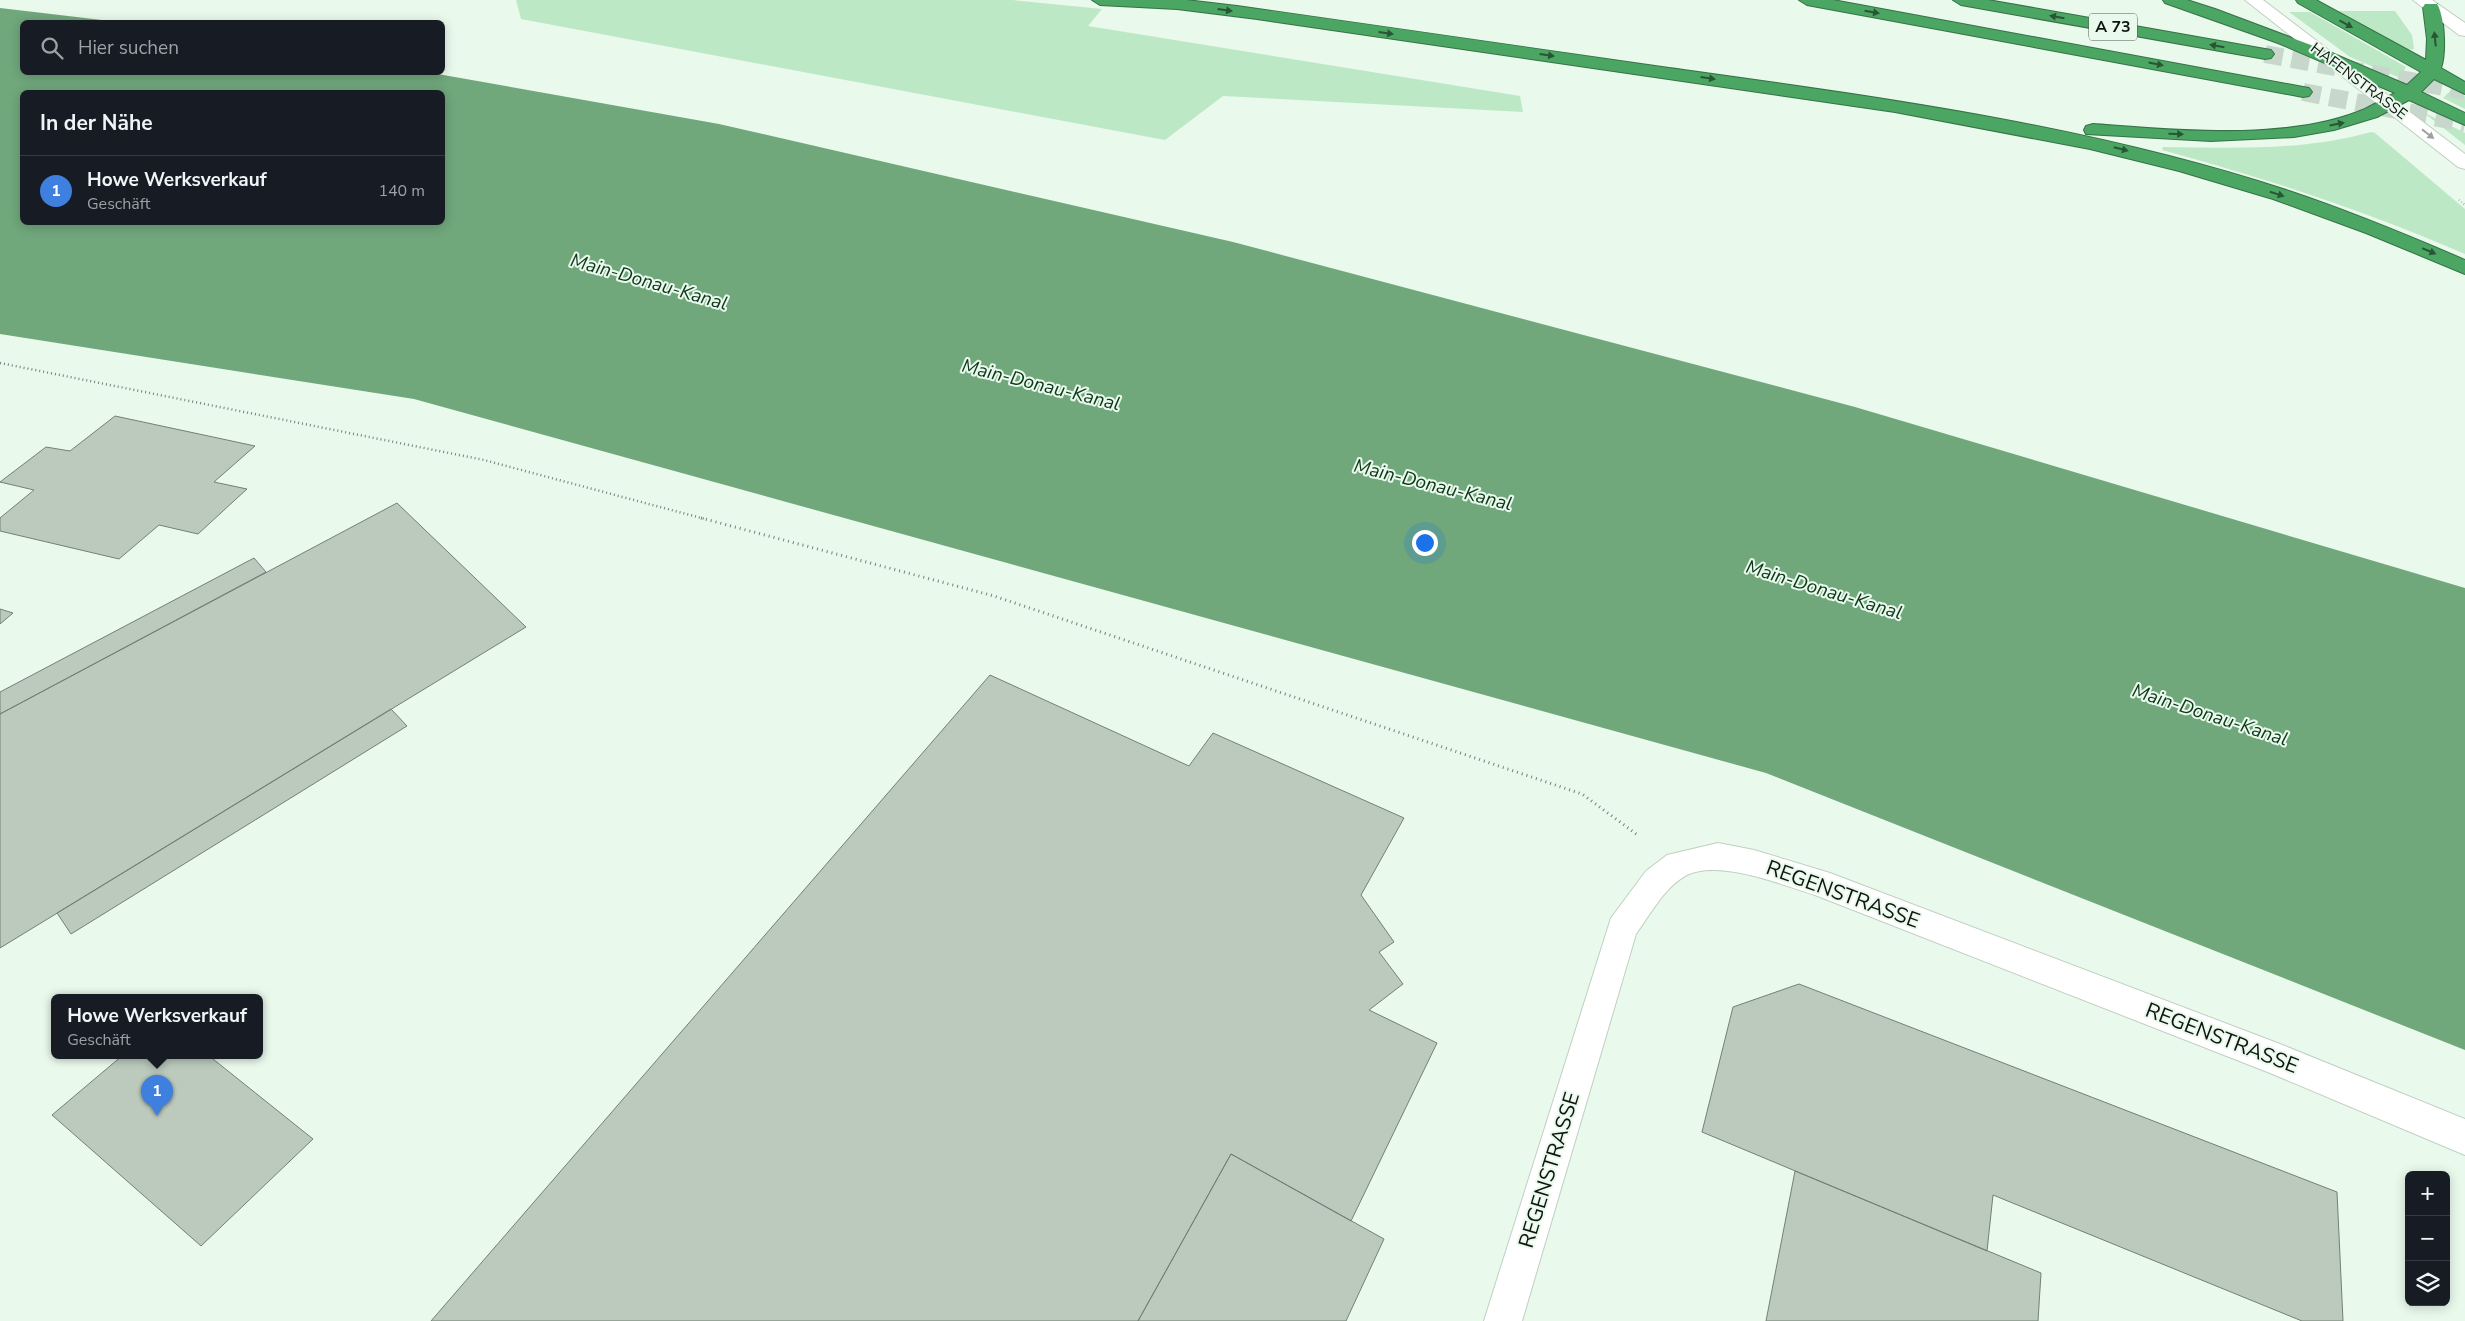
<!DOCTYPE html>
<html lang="de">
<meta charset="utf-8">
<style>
body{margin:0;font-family:"Nunito Sans",sans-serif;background:#242831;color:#f1f3f6}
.controls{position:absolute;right:15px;bottom:15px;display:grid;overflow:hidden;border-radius:8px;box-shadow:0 2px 12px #0003}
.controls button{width:45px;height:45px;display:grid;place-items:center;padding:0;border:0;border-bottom:1px solid #363941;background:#171b24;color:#f1f3f6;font:25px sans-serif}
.you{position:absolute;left:1424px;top:542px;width:18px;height:18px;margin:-12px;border:4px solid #fff;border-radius:50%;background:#1a73e8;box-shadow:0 0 0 8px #1a73e833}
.badge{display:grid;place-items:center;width:32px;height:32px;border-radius:50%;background:#b49dd4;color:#fff;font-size:16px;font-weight:700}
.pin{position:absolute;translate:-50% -41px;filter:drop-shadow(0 1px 2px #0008)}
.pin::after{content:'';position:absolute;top:26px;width:18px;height:15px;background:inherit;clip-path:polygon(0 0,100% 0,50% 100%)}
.popup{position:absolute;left:51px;top:994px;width:212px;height:65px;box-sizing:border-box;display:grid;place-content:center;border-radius:8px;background:#171b24;filter:drop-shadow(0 1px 4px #0005);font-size:16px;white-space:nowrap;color:#9ea1a6}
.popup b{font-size:19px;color:#f1f3f6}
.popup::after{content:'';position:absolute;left:50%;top:100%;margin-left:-10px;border:10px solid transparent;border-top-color:#171b24}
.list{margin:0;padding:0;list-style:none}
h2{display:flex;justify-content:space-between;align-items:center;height:65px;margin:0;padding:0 20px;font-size:21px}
h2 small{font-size:16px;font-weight:400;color:#9ea1a6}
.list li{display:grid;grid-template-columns:32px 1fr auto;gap:15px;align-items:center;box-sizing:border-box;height:70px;padding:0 20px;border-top:1px solid #363941}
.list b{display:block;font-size:19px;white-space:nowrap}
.list p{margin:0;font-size:16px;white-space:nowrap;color:#9ea1a6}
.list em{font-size:16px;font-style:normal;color:#9ea1a6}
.icon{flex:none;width:28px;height:28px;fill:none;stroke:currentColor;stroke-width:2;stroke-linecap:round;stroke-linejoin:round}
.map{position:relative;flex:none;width:2465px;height:1321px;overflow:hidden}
.search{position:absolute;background:#171b24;box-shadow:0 2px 12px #0003;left:20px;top:20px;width:425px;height:55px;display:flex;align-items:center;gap:12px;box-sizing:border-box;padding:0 18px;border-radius:8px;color:#9ea1a6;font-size:19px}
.panel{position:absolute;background:#171b24;box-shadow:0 2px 12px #0003;left:20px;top:90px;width:425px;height:135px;border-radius:8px}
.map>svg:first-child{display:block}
.green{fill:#bde8c5}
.water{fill:#70a77b;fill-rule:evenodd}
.building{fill:#bbcabd;stroke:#738175}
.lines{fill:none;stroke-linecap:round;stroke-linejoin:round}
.highway-tunnel{stroke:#c8d7cb;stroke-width:18;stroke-dasharray:18 9;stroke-linecap:butt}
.street-casing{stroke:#c0cfc2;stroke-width:2}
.secondary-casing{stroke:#c0cfc2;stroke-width:2}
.highway-casing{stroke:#367246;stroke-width:2}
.path-far2{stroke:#78827a;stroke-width:2;stroke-dasharray:0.5 2.5;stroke-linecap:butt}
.path-far1{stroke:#78827a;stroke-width:2.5;stroke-dasharray:1 3;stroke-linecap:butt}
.path{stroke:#78827a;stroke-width:3;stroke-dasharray:1 4;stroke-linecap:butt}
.street{fill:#fff;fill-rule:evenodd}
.secondary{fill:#fff;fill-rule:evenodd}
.highway{fill:#4ba563;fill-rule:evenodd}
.oneway{fill:#2a5535}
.oneway2{fill:#9fa19f}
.labels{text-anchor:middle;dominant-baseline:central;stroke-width:4;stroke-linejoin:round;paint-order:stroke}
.far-street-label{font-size:15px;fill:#0f1410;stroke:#e9f9ec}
.shield{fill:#e9f9ec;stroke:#505952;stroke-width:1}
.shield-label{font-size:16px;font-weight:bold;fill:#0f1410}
.water-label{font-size:19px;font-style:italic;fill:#0d371a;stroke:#e9f9ec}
.near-street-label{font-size:21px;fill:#0f1410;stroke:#e9f9ec}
</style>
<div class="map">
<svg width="2465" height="1321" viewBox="0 0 2465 1321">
<rect width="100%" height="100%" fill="#e9f9ec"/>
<!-- green -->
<path class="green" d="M 516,0 L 1012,0 L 1102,9 L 1088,26 L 1520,96 L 1523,112 L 1223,96 L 1165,140 L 521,19 Z
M 2336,11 L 2395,11 L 2412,35 L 2414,49 L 2405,50 Z
M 2289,12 L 2310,12 L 2406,67 L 2400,78 L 2350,57 Z
M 2452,89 L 2465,96 L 2465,109 L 2443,98 Z
M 2423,112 L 2465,133 L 2465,145 Z
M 2371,132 L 2375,133 L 2465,209 L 2465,254 C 2367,211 2265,178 2162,150 L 2163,147 C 2233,148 2304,151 2371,132 Z"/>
<!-- water -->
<path class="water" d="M 0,8 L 119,22 L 22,22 L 22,72 L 432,73 L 719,124 L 1233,242 L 1855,407 L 2465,588 L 2465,1050 L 1766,773 L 414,399 L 0,334 ZM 22,92 L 442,92 L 442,222 L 22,222 Z"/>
<!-- building -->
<path class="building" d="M 115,416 L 255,446 L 214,482 L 247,489 L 198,534 L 159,525 L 119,559 L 0,531 L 0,518 L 34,490 L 0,482 L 46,447 L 70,451 Z
M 397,503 L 526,627 L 0,948 L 0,714 Z
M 254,558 L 266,572 L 0,714 L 0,692 Z
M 0,609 L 13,613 L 0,624 Z
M 990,675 L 1189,766 L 1213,733 L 1404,818 L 1361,895 L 1394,942 L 1379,952 L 1403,984 L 1369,1010 L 1437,1043 L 1351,1221 L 1231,1154 L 1138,1321 L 431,1321 Z
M 391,709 L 407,726 L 71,934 L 57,913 Z
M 1799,984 L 2337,1192 L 2343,1321 L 2302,1321 L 1993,1195 L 1987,1251 L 1702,1132 L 1733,1007 Z
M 123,1055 L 208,1055 L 313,1139 L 201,1246 L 52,1115 Z
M 1231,1154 L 1384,1239 L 1346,1321 L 1138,1321 Z
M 1795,1171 L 2041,1273 L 2038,1321 L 1766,1321 Z"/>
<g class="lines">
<!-- highway-tunnel -->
<path class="highway-tunnel" d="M 2265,54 L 2465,91
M 2303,92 L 2465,123"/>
<!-- street casing -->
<g class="street-casing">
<path id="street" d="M 1718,843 L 1754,850 L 1830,873 L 2280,1044 L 2465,1119 L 2465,1155 L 2270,1073 L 1815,895 C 1782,885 1718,858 1685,876 C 1664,888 1650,915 1636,934 L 1522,1321 L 1484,1321 L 1611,918 L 1646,871 L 1667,855 Z"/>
</g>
<!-- secondary casing -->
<g class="secondary-casing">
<path id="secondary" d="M 2245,0 L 2263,0 L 2465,154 L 2465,169 L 2458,167 Z
M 2413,0 L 2432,0 L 2465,23 L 2465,36 L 2459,35 Z"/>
</g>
<!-- highway casing -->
<g class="highway-casing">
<path id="highway" d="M 1092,0 L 1186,0 L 1237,6 C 1381,26 1525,47 1669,68 C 1877,97 2089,125 2289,191 C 2349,211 2407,235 2465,260 L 2465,274 L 2366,233 L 2273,199 L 2179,171 L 2090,149 L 1895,112 L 1257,19 L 1177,9 L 1100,5 Z
M 1799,0 L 1833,0 L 2303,87 L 2309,88 L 2312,92 L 2309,96 L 2303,97 L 1807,5 Z
M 1953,0 L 1988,0 L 2265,49 L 2271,50 L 2274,54 L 2271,58 L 2265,59 L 1961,5 Z
M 2163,0 L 2187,0 L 2215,9 L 2327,51 L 2407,85 L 2421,72 L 2298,3 L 2296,0 L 2316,0 L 2426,60 L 2427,39 L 2423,7 L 2425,4 L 2437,4 C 2445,16 2446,54 2441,68 L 2465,82 L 2465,94 L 2434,79 L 2421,92 L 2465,113 L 2465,125 L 2409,100 L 2377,117 L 2334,130 L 2294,137 L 2211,141 L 2086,134 L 2084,130 L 2086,126 L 2093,124 C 2175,130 2288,142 2365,109 C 2375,104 2385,98 2395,93 L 2278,43 L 2165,3 Z"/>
</g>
<!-- path-far2 -->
<path class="path-far2" d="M 2459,200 L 2465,205"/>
<!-- path-far1 -->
<path class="path-far1" d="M 0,363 L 484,460 L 705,519"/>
<!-- path -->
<path class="path" d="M 701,518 L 994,596 L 1582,794 L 1639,836"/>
<!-- street -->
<use href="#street" class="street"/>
<!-- secondary -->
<use href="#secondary" class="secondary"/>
<!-- highway -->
<use href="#highway" class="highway"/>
</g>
<!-- one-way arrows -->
<defs><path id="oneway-solid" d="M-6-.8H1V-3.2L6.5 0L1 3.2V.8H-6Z" transform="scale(1.25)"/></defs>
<g class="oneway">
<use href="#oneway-solid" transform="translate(1225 10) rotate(8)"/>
<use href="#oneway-solid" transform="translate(1872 12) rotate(10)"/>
<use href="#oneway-solid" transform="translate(2057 17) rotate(-170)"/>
<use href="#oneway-solid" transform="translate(2346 24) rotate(29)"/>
<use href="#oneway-solid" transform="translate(1386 33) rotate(8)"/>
<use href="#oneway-solid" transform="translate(2435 39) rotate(-96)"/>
<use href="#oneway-solid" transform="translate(2217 46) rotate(-170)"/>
<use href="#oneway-solid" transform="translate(1547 55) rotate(8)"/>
<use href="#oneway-solid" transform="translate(2156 64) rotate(11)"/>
<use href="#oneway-solid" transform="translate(1708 78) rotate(8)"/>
<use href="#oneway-solid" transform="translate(2337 124) rotate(-11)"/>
<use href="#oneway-solid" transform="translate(2176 134) rotate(1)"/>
<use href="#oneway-solid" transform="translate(2121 149) rotate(14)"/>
<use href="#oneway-solid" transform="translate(2277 194) rotate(18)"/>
<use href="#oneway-solid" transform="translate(2429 251) rotate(23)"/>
</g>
<use class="oneway2" href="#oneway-solid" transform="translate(2428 134) rotate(38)"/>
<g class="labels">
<!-- far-street labels -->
<g class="far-street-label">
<text transform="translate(2359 81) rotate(37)">HAFENSTRASSE</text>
</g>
<!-- shield labels -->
<rect class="shield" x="2089" y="13.5" width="48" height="27" rx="4"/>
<g class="shield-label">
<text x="2113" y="27">A 73</text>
</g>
<!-- water labels -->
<g class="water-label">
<text transform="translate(649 282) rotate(16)">Main-Donau-Kanal</text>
<text transform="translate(1041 385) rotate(14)">Main-Donau-Kanal</text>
<text transform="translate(1433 485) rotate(14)">Main-Donau-Kanal</text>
<text transform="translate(1824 590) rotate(17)">Main-Donau-Kanal</text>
<text transform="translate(2210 715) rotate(18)">Main-Donau-Kanal</text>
</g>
<!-- near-street labels -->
<g class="near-street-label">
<text transform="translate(1843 894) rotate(20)">REGENSTRASSE</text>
<text transform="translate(2222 1038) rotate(21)">REGENSTRASSE</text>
<text transform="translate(1549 1170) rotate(-73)">REGENSTRASSE</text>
</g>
</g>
</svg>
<div class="controls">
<button>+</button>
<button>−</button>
<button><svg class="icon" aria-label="layers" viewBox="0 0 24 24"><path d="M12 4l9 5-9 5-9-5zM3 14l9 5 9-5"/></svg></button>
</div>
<div class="you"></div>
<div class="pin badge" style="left:157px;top:1116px;background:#3f7fe0">1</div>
<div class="popup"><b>Howe Werksverkauf</b>Geschäft</div>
<div class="search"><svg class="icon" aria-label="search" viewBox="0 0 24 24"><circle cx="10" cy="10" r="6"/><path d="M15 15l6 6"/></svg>Hier suchen</div>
<section class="panel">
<h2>In der Nähe<small></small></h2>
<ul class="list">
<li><span class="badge" style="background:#3f7fe0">1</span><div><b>Howe Werksverkauf</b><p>Geschäft</p></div><em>140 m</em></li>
</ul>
</section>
</div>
